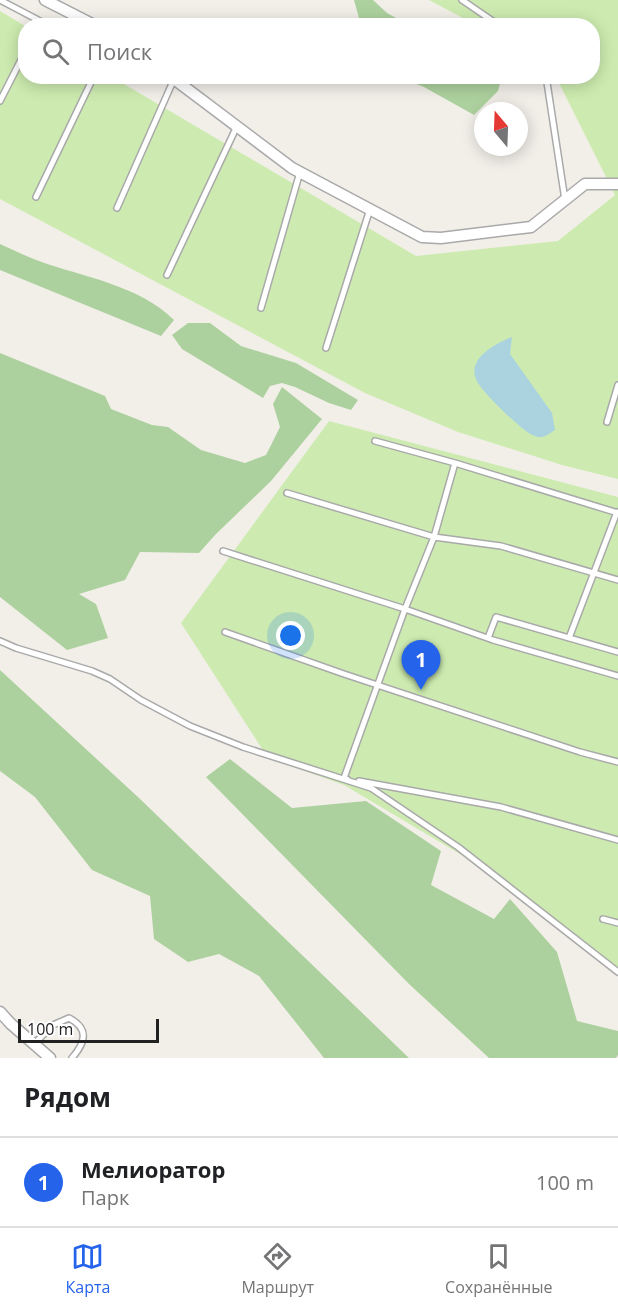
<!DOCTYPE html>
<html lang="ru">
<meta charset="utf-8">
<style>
body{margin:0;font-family:"Open Sans",sans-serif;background:#f6f6f6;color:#202124}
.compass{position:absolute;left:474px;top:102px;width:54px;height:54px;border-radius:50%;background:#fff;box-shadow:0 3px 15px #0003;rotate:341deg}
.scale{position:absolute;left:18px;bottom:15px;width:141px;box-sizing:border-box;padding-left:6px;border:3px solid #222;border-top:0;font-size:16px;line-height:21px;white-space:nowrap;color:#222;-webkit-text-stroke:4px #fff;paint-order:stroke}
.you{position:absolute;left:291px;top:636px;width:21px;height:21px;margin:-15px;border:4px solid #fff;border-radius:50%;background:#1a73e8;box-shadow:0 0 0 9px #1a73e833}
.badge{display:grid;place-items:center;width:39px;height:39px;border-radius:50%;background:#2563eb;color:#fff;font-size:20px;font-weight:700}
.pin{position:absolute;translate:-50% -50px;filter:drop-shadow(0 2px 3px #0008)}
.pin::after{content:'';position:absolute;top:32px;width:21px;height:18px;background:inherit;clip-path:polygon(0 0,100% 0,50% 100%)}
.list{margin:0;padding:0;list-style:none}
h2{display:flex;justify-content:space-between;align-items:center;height:78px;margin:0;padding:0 24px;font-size:26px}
h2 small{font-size:20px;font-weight:400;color:#757577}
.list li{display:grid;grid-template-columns:39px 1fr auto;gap:18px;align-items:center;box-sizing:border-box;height:90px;padding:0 24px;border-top:2px solid #e0e0e0}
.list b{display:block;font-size:22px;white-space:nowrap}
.list p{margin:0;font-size:20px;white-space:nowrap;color:#757577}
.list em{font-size:20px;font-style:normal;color:#757577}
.icon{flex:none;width:33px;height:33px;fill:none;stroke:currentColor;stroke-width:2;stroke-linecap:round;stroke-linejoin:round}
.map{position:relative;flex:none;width:618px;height:1058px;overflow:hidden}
.search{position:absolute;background:#fff;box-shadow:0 3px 15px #0003;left:18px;right:18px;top:18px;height:66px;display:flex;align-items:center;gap:15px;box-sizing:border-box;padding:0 21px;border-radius:24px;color:#757577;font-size:22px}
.sheet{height:168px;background:#fff}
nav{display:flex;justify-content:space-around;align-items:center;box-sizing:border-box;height:84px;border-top:2px solid #e0e0e0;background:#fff;font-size:16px;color:#757577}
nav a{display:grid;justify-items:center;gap:3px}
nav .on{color:#2563eb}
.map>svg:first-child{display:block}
.grass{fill:#cdebb0}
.forest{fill:#add19e}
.water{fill:#aad3df}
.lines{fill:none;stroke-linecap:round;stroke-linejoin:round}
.lane-casing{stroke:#a9a9a9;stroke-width:8}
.street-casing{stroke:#a9a9a9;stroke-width:13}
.lane{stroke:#fff;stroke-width:5}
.street{stroke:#fff;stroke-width:10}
</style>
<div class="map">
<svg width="618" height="1058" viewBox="0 0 618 1058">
<rect width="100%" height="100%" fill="#f2efe9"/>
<!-- grass -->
<path class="grass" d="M 429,0 L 618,0 L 618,479 L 562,465 L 458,432 L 365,393 L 0,199 L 0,11 L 25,26 L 26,76 L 112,77 L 416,256 L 558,241 L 615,195 L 556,77 L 592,76 L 592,26 L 476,25 Z
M 329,421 L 618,497 L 618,972 L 460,854 L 344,785 L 268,758 L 181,623 Z"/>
<!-- forest -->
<path class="forest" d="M 354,0 L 373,0 L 387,13 L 409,25 L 361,25 Z
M 399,77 L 502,77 L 498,91 L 474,115 L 424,87 Z
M 0,244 C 13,250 25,256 39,261 C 83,277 139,285 174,320 L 161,336 L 0,270 Z
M 188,323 L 210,323 L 241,346 L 296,363 L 358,400 L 351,410 L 329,403 L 295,387 L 282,383 L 270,386 L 263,398 L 182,349 L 172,335 Z
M 0,353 L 105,396 L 111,409 L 152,425 L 168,427 L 201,450 L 245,463 L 266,455 L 280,427 L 273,404 L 282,387 L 322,419 L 271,481 L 216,534 L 199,553 L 140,552 L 125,580 L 79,594 L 96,604 L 108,638 L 67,650 L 0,597 Z
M 0,670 L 139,798 L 409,1058 L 324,1058 L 259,976 L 219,954 L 188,962 L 154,939 L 150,896 L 92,870 L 35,797 L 0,771 Z
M 230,759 L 292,808 L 366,801 L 441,851 L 431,885 L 494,919 L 510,899 L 557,952 L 577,1021 L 618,1031 L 618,1055 L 616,1058 L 489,1058 L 409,984 L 206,777 Z"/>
<!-- water -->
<path class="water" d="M 512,337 L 510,354 L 552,413 L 555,430 C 550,433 545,438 538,437 C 527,435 516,422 507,415 C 500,408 479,388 476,379 C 467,358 497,343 512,337 Z"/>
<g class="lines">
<!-- lane casing -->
<g class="lane-casing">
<path id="lane" d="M 0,0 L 40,21 L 38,26
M 462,0 L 500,26
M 546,76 L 565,200
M 0,101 L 26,50
M 36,197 L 94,76
M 117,208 L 174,79
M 167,275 L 237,126
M 261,308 L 300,172
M 326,348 L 370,209
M 607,422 L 618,385
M 375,441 L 455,463 L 618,513
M 287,493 L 434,537 L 501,546 L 618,580
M 223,551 L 405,609 L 493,640 L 618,676
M 225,632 L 344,674 L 580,752 L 618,762
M 488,638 L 496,617 L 618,652
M 569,638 L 617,512
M 0,641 L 16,648 L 92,671 L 110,679 L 141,700 L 190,726 L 243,747 L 371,788 L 458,847 L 618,972
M 347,779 L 344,778 L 405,609 L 434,537 L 455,463
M 359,781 L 501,807 L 618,840
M 603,919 L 618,923
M 34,1044 L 53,1025 L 69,1018 C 90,1029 85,1043 72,1058"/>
</g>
<!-- street casing -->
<g class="street-casing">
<path id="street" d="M 45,0 L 96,26
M 170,76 L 292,168 L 422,237 L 441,238 L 531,227 L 585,184 L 618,184
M 0,1012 L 11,1024 L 50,1058"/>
</g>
<!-- lane -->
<use href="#lane" class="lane"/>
<!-- street -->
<use href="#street" class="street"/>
</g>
</svg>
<svg class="compass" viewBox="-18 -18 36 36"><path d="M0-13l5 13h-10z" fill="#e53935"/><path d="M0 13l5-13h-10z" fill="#757577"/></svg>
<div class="scale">100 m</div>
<div class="you"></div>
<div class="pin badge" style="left:421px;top:690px">1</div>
<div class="search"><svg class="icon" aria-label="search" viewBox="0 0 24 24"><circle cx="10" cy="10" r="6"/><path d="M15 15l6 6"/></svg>Поиск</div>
</div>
<section class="sheet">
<h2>Рядом<small></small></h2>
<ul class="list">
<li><span class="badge">1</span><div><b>Мелиоратор</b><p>Парк</p></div><em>100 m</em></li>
</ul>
</section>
<nav>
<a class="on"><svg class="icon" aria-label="map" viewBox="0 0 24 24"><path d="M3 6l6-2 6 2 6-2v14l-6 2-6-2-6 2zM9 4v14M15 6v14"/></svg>Карта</a>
<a><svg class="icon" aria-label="directions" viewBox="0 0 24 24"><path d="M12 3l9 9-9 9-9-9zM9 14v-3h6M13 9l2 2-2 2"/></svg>Маршрут</a>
<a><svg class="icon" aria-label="saved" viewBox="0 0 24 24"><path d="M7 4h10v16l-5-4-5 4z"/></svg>Сохранённые</a>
</nav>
